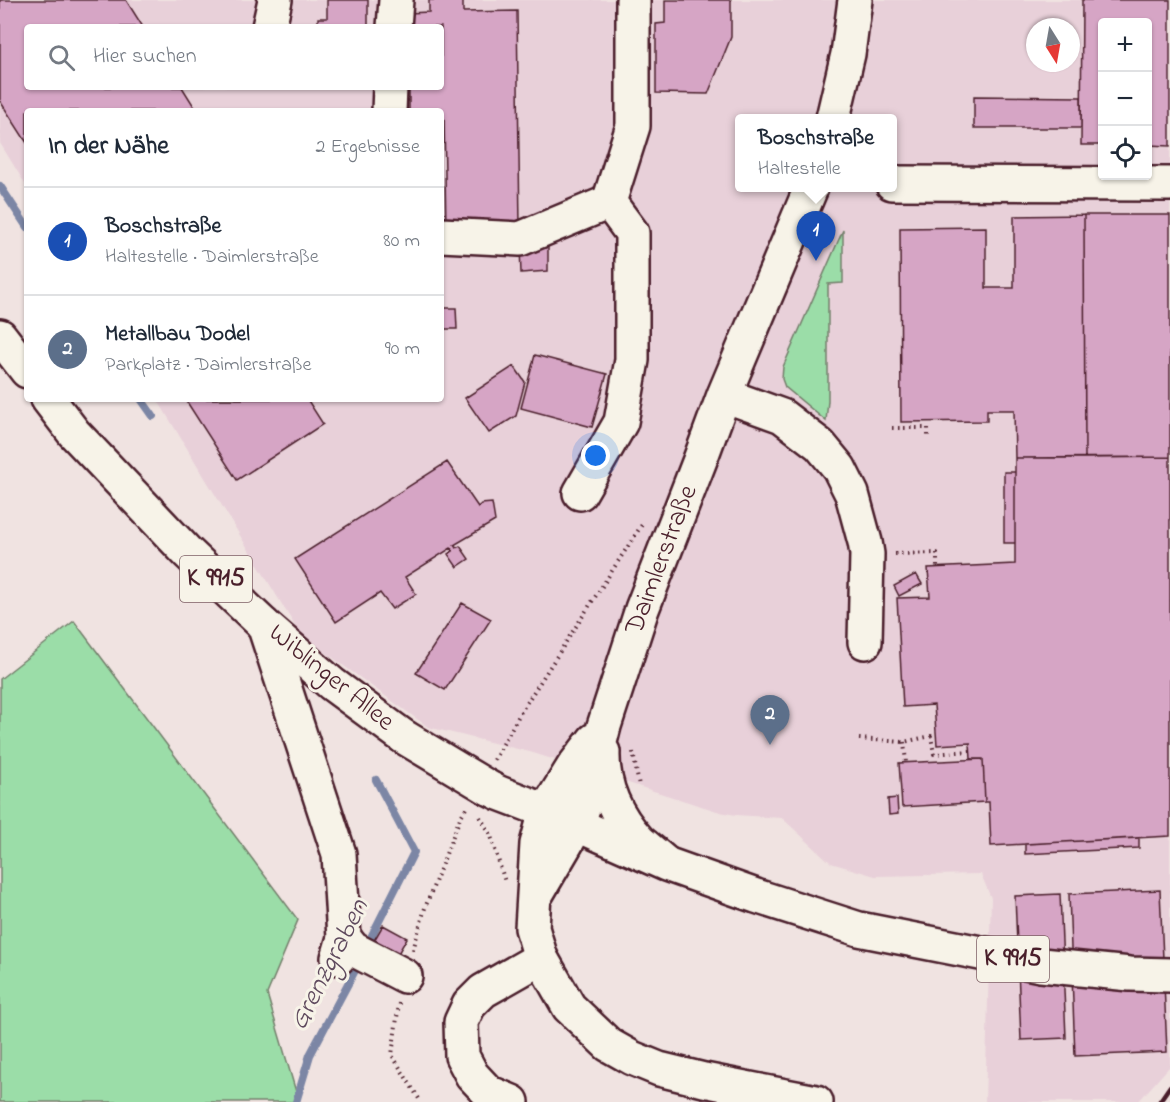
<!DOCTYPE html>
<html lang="de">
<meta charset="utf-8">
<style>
body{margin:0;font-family:"Indie Flower",sans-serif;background:#f6f6f7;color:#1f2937}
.controls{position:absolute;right:18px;top:18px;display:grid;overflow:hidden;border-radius:6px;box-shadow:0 2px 4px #0004}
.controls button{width:54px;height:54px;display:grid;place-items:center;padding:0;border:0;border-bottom:2px solid #e0e1e3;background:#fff;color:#1f2937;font:30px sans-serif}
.compass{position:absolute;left:1026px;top:18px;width:54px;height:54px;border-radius:50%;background:#fff;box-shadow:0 2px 4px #0004;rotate:169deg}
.you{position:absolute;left:596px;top:456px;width:21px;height:21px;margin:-15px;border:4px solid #fff;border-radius:50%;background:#1a73e8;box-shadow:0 0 0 9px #1a73e833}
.badge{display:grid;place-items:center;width:39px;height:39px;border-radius:50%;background:#c8321e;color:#fff;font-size:20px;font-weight:700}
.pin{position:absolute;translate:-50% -50px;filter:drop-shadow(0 2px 3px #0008)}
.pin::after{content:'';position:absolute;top:32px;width:21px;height:18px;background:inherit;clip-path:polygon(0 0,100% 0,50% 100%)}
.popup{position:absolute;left:735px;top:114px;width:162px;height:78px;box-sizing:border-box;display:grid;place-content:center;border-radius:6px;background:#fff;filter:drop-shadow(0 2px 4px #0005);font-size:20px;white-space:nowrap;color:#747a83}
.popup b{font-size:22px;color:#1f2937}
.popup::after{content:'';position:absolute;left:50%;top:100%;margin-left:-12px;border:12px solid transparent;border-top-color:#fff}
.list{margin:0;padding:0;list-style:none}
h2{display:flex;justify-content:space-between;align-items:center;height:78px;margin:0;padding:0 24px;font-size:26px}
h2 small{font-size:20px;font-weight:400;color:#747a83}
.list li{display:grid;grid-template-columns:39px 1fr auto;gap:18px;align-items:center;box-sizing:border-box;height:108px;padding:0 24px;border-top:2px solid #e0e1e3}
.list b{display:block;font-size:22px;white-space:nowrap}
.list p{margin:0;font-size:20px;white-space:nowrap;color:#747a83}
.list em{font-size:20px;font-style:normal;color:#747a83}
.icon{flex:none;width:33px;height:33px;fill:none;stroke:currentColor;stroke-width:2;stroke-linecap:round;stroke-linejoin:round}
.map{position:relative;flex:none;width:1170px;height:1102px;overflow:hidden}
.search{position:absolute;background:#fff;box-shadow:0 2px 4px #0004;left:24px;top:24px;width:420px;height:66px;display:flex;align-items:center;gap:15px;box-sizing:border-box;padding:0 21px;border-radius:6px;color:#747a83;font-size:22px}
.panel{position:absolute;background:#fff;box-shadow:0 2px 4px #0004;left:24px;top:108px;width:420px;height:294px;border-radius:6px}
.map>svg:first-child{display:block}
.built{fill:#e8d0d9;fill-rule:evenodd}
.green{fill:#9bdda8;stroke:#727e6a;stroke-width:1.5}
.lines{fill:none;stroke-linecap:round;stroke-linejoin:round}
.stream{stroke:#7c86a5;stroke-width:8}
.building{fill:#d6a5c5;stroke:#4a1f2b;stroke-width:1.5}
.minor-casing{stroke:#4a1f2b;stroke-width:38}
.major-casing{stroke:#4a1f2b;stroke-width:38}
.path{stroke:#4a1f2b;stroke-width:4;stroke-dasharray:1.5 4.5;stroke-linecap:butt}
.minor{stroke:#f7f3e8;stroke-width:33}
.major{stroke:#f7f3e8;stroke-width:33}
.rail{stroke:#4a1f2b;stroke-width:4.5}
.major-bridge-casing{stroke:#4a1f2b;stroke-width:38;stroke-linecap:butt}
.major-bridge{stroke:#f7f3e8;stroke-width:33}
.labels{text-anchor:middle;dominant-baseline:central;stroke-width:6;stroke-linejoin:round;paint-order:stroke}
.shield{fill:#f7f3e8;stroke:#7e5f64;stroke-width:1.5}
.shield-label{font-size:26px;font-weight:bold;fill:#4a1f2b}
.street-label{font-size:27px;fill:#4a1f2b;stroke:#f7f3e8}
.water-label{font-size:28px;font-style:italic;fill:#5f4a5e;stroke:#f7f3e8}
</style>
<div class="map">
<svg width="1170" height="1102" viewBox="0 0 1170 1102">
<rect width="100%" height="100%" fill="#f0e3e1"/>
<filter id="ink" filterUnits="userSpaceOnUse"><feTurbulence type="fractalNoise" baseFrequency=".0167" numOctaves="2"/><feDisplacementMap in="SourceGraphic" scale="12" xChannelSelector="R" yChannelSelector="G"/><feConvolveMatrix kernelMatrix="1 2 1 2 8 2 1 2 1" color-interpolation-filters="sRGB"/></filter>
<g filter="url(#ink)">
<!-- built -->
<path class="built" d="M 0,0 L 1170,0 L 1170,1066 L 1138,1102 L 985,1102 L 991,898 L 981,874 L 875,876 L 831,863 L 782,818 L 736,815 L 720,812 L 530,752 L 428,727 L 300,634 L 157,399 L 441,399 L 441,111 L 27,111 L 27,187 L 0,143 ZM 1102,22 L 1148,22 L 1148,176 L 1102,176 ZM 27,27 L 441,27 L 441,87 L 27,87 ZM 1035,27 L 1071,27 L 1071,63 L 1035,63 ZM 740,118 L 892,118 L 892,188 L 740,188 Z"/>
<!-- green -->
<path class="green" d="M 843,230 L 843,283 L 828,284 L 828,401 L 826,421 L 785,387 L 782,379 L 783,367 Z
M 74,621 L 298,920 L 267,994 L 299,1102 L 0,1102 L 0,679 Z"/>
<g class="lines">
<!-- stream -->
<path class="stream" d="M 0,186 L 27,227
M 141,399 L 153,416
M 366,947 L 414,852 L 376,780
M 296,1102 L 310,1055 L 360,961"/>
</g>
<!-- building -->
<path class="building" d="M 0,0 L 126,0 L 143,27 L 27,27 L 27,87 L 182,87 L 197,111 L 27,111 L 27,143 L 0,101 Z
M 327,0 L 368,0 L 368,27 L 318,27 L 318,18 L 327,18 Z
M 429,0 L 463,0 L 463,12 L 517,11 L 520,227 L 446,229 L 444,119 L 441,119 L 441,111 L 409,111 L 409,87 L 441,87 L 441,27 L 408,27 L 408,13 L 429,12 Z
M 665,0 L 731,0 L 731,37 L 708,94 L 656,93 L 656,24 L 665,23 Z
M 1082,0 L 1170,0 L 1170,146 L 1148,145 L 1148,22 L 1102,22 L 1102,145 L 1081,145 Z
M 974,96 L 1081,97 L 1081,128 L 974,128 Z
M 1084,215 L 1170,215 L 1170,457 L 1085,458 Z
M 1084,215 L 1085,458 L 1015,458 L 1014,410 L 987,410 L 987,421 L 901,422 L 900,228 L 986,227 L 986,288 L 1014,288 L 1014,216 Z
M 548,246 L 548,271 L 521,273 L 520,247 Z
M 441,308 L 456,308 L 457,329 L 441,329 Z
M 535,355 L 607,374 L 592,427 L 521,408 Z
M 514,366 L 525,382 L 516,416 L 489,433 L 465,398 Z
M 185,399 L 307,399 L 323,424 L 237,480 Z
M 1170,457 L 1170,836 L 991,846 L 989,802 L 985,802 L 983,759 L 971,759 L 970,743 L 937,745 L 934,705 L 903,707 L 897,598 L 930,597 L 928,568 L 1015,564 L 1015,458 Z
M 447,462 L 478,507 L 481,504 L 492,503 L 495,521 L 454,545 L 456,548 L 460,546 L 469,559 L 457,567 L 448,554 L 453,551 L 451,548 L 405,577 L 416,594 L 392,609 L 380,593 L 336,622 L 295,559 Z
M 1004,472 L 1015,472 L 1015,543 L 1004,543 Z
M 916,574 L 922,584 L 899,596 L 894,586 Z
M 462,603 L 491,619 L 445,690 L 416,673 Z
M 983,759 L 985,802 L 902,807 L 899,763 Z
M 897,798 L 898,814 L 889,815 L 888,799 Z
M 1139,838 L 1139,848 L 1025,854 L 1025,844 Z
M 1160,890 L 1167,1052 L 1075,1056 L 1069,894 Z
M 1060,894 L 1066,1038 L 1021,1040 L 1015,896 Z
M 383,925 L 407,938 L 396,957 L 372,944 Z"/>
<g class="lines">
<!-- minor casing -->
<g class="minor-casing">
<path id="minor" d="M 269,27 L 275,0
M 394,27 L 396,0
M 389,111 L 390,87
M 833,118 L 848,54 L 855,0
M 892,183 L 1170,184
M 609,202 L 633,126 L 633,0
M 441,235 L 520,239 L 609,202
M 724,395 L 782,416 L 820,445 L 839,468 L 852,494 L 865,542 L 867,554 L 865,642
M 580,493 L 621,422 L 632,360 L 632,233 L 609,202
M 264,625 L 339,854 L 344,938 L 338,958
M 603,752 C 602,786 616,816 639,841 C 647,848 656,855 664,862
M 546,811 L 574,766 L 594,740
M 577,825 L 584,805 L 604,726 L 642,609 L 700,460 L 724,395 L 811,188
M 344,938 L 353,949 L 405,976
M 512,1102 L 488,1092 L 472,1075 L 462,1056 L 461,1022 L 469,1005 L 483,991 L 541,958"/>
</g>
<!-- major casing -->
<g class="major-casing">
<path id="major" d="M 0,336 L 27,371
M 48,399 L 74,433 L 187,552 L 264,625 L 332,684 L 404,737
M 489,788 L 499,793 L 546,811 L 666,864 L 756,896 L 859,929 L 1041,965 L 1130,974 L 1170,975
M 546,811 L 537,844 L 532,928 L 541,958 L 569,1007 L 609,1045 L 632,1058 L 659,1069 L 704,1080 L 816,1102
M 537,893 L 577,825"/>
</g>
<!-- path -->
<path class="path" d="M 892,428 L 928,428 L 928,437
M 895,554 L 937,553 L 937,568
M 859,739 L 904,742 L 931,736 L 934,754 L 970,751
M 904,742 L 906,763
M 633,752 L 639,786
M 494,760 L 522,710 L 643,523
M 480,817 L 490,833 L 505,882
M 413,950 L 425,908 L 460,818 L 468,805
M 399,1003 L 392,1055 L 421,1102"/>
<!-- minor -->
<use href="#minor" class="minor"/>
<!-- major -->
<use href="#major" class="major"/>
<!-- rail -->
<path class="rail" d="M 1159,1102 L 1170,1086"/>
<!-- major-bridge casing -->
<g class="major-bridge-casing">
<path id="major-bridge" d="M 404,737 L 489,788"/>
</g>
<!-- major-bridge -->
<use href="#major-bridge" class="major-bridge"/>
</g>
</g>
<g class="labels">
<!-- shield labels -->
<g class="shield">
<rect x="180" y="556" width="72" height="46" rx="4.5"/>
<rect x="977" y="936" width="72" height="46" rx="4.5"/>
</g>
<g class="shield-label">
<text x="216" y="579">K 9915</text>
<text x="1013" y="959">K 9915</text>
</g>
<!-- street labels -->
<g class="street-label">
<text transform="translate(662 560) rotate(-69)">Daimlerstraße</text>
<text transform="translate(331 678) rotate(39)">Wiblinger Allee</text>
</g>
<!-- water labels -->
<g class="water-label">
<text transform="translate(330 965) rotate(-63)">Grenzgraben</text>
</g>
</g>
</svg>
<div class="controls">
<button>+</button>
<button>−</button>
<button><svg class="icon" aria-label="locate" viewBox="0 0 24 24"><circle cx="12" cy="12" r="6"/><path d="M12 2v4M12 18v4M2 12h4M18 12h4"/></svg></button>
</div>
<svg class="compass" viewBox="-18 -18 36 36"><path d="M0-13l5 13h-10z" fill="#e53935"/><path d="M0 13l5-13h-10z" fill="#747a83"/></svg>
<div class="you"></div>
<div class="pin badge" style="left:816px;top:261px;background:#1a4fb4">1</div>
<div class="popup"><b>Boschstraße</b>Haltestelle</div>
<div class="pin badge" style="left:770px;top:745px;background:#5c6f8a">2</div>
<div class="search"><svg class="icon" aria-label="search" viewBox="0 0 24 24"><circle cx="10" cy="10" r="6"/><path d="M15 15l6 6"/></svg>Hier suchen</div>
<section class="panel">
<h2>In der Nähe<small>2 Ergebnisse</small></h2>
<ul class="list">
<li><span class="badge" style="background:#1a4fb4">1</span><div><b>Boschstraße</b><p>Haltestelle · Daimlerstraße</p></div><em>80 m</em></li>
<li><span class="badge" style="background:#5c6f8a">2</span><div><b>Metallbau Dodel</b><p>Parkplatz · Daimlerstraße</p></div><em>90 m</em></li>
</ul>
</section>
</div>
